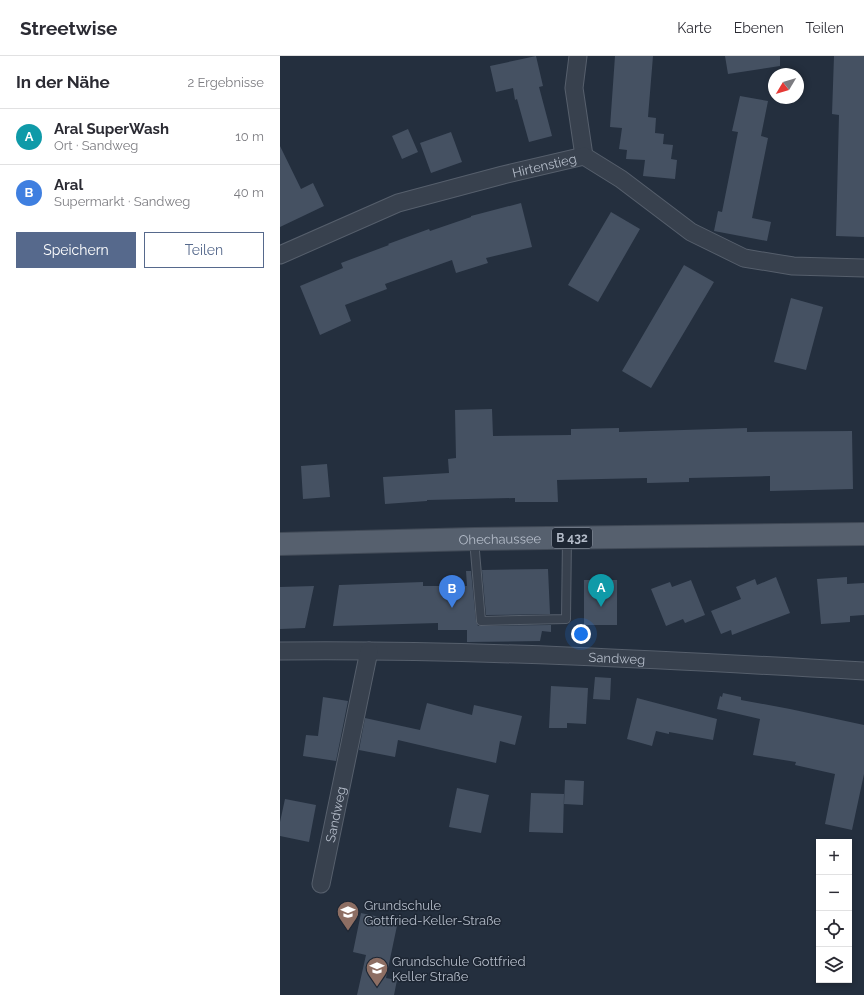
<!DOCTYPE html>
<html lang="de">
<meta charset="utf-8">
<style>
body{margin:0;font-family:Raleway,sans-serif;background:#f7f7f7;color:#2b2b33}
.controls{position:absolute;right:12px;bottom:12px;display:grid;overflow:hidden;border-radius:0px;box-shadow:0 2px 6px #0003}
.controls button{width:36px;height:36px;display:grid;place-items:center;padding:0;border:0;border-bottom:1px solid #e1e1e2;background:#fff;color:#2b2b33;font:20px sans-serif}
.compass{position:absolute;left:488px;top:12px;width:36px;height:36px;border-radius:50%;background:#fff;box-shadow:0 2px 6px #0003;rotate:232deg}
.you{position:absolute;left:301px;top:578px;width:14px;height:14px;margin:-10px;border:3px solid #fff;border-radius:50%;background:#1a73e8;box-shadow:0 0 0 6px #1a73e833}
.badge{display:grid;place-items:center;width:26px;height:26px;border-radius:50%;background:#56698c;color:#fff;font-size:13px;font-weight:700}
.pin{position:absolute;translate:-50% -33px;filter:drop-shadow(0 1px 2px #0008)}
.pin::after{content:'';position:absolute;top:21px;width:14px;height:12px;background:inherit;clip-path:polygon(0 0,100% 0,50% 100%)}
.list{margin:0;padding:0;list-style:none}
h2{display:flex;justify-content:space-between;align-items:center;height:52px;margin:0;padding:0 16px;font-size:17px}
h2 small{font-size:13px;font-weight:400;color:#7c7c81}
.list li{display:grid;grid-template-columns:26px 1fr auto;gap:12px;align-items:center;box-sizing:border-box;height:56px;padding:0 16px;border-top:1px solid #e1e1e2}
.list b{display:block;font-size:15px;white-space:nowrap}
.list p{margin:0;font-size:13px;white-space:nowrap;color:#7c7c81}
.list em{font-size:13px;font-style:normal;color:#7c7c81}
.actions{display:flex;gap:8px;padding:12px 16px}
.actions a{flex:1;padding:9px 0;border:1px solid #56698c;border-radius:0px;text-align:center;font-size:14px;color:#56698c}
.actions .main{background:#56698c;color:#fff}
.icon{flex:none;width:22px;height:22px;fill:none;stroke:currentColor;stroke-width:2;stroke-linecap:round;stroke-linejoin:round}
.map{position:relative;flex:none;width:584px;height:939px;overflow:hidden}
header{display:flex;align-items:center;gap:24px;box-sizing:border-box;height:56px;padding:0 20px;background:#fff;border-bottom:1px solid #e1e1e2}
header strong{font-size:19px}
nav{display:flex;gap:22px;margin-inline-start:auto;font-size:14px}
main{display:flex}
aside{flex:1;background:#fff}
.map>svg:first-child{display:block}
.building{fill:#455162}
.lines{fill:none;stroke-linecap:round;stroke-linejoin:round}
.service-casing{stroke:#565f6c;stroke-width:10}
.minor-casing{stroke:#565f6c;stroke-width:19}
.primary-casing{stroke:#414a57;stroke-width:24}
.service{stroke:#38414e;stroke-width:8}
.minor{stroke:#38414e;stroke-width:17}
.primary{stroke:#56606e;stroke-width:22}
.labels{text-anchor:middle;dominant-baseline:central;stroke-width:3;stroke-linejoin:round;paint-order:stroke}
.shield{fill:#1d2633;stroke:#878f9c;stroke-width:1}
.shield-label{font-size:12px;font-weight:bold;fill:#b4bcc9}
.street-label{font-size:13px;fill:#b4bcc9;stroke:#1d2633}
.poi-label{font-size:13px;fill:#b4bcc9;stroke:#1d2633;text-anchor:start}
</style>
<header>
<strong>Streetwise</strong>
<nav><a>Karte</a><a>Ebenen</a><a>Teilen</a></nav>
</header>
<main>
<aside>
<h2>In der Nähe<small>2 Ergebnisse</small></h2>
<ul class="list">
<li><span class="badge" style="background:#0f9aa8">A</span><div><b>Aral SuperWash</b><p>Ort · Sandweg</p></div><em>10 m</em></li>
<li><span class="badge" style="background:#3f7fe0">B</span><div><b>Aral</b><p>Supermarkt · Sandweg</p></div><em>40 m</em></li>
</ul>
<div class="actions"><a class="main">Speichern</a><a>Teilen</a></div>
</aside>
<div class="map">
<svg width="584" height="939" viewBox="0 0 584 939">
<rect width="100%" height="100%" fill="#242f3e"/>
<!-- building -->
<path class="building" d="M 256,0 L 263,30 L 259,31 L 272,80 L 249,86 L 237,43 L 235,44 L 233,32 L 216,36 L 210,10 Z
M 335,0 L 373,0 L 368,61 L 376,62 L 375,77 L 384,78 L 383,88 L 393,89 L 391,103 L 397,104 L 395,123 L 363,120 L 365,104 L 346,103 L 347,94 L 339,93 L 342,72 L 330,71 Z
M 445,0 L 500,0 L 500,10 L 448,18 Z
M 554,0 L 584,0 L 584,181 L 556,180 L 559,59 L 552,58 Z
M 460,40 L 488,45 L 481,80 L 488,82 L 472,162 L 491,166 L 487,185 L 434,175 L 438,155 L 442,156 L 458,76 L 452,75 Z
M 128,73 L 138,96 L 122,103 L 112,80 Z
M 171,76 L 182,106 L 151,117 L 140,87 Z
M 0,90 L 21,133 L 33,127 L 44,150 L 0,171 Z
M 241,147 L 252,191 L 206,202 L 208,207 L 176,217 L 172,204 L 105,228 L 107,233 L 65,249 L 71,265 L 40,279 L 20,230 L 63,212 L 61,207 L 109,189 L 108,188 L 149,173 L 150,175 L 191,161 L 191,160 Z
M 331,156 L 360,173 L 318,246 L 288,229 Z
M 404,209 L 434,226 L 371,332 L 342,315 Z
M 511,242 L 543,251 L 526,314 L 494,306 Z
M 212,353 L 213,380 L 291,379 L 291,373 L 339,372 L 339,376 L 467,372 L 467,376 L 572,375 L 573,433 L 490,435 L 490,420 L 409,422 L 409,426 L 367,427 L 367,422 L 277,424 L 278,446 L 235,446 L 235,442 L 147,444 L 147,445 L 105,448 L 103,421 L 169,417 L 168,403 L 176,402 L 175,354 Z
M 47,408 L 50,441 L 23,443 L 21,410 Z
M 268,513 L 270,558 L 206,559 L 202,514 Z
M 186,515 L 191,515 L 196,565 L 198,570 L 271,569 L 271,576 L 262,575 L 260,585 L 187,586 L 187,574 L 158,574 L 158,567 L 53,570 L 59,529 L 143,526 L 143,530 L 187,530 Z
M 496,521 L 510,557 L 452,579 L 451,574 L 441,578 L 431,555 L 461,543 L 456,531 L 475,523 L 477,529 Z
M 567,521 L 567,528 L 584,527 L 584,559 L 570,560 L 570,566 L 541,568 L 537,523 Z
M 304,524 L 337,524 L 337,569 L 304,569 Z
M 411,524 L 425,559 L 405,567 L 403,563 L 386,570 L 371,533 L 390,526 L 392,531 Z
M 34,530 L 25,572 L 0,573 L 0,531 Z
M 315,621 L 331,622 L 330,644 L 313,643 Z
M 271,630 L 308,632 L 306,668 L 287,667 L 287,672 L 269,672 Z
M 443,637 L 461,641 L 461,644 L 510,653 L 584,669 L 584,718 L 572,774 L 545,768 L 555,718 L 515,709 L 516,706 L 473,699 L 480,663 L 437,653 L 440,640 L 442,641 Z
M 43,641 L 68,645 L 56,705 L 23,700 L 26,679 L 38,680 Z
M 357,642 L 437,663 L 433,684 L 389,676 L 389,678 L 376,675 L 372,690 L 347,683 Z
M 147,647 L 192,659 L 194,649 L 242,660 L 235,689 L 220,685 L 216,707 L 118,684 L 115,701 L 79,694 L 85,662 L 140,674 Z
M 285,724 L 304,725 L 303,749 L 284,748 Z
M 177,732 L 209,739 L 201,777 L 169,771 Z
M 251,737 L 284,738 L 283,777 L 249,776 Z
M 5,743 L 36,749 L 29,786 L 0,780 L 0,766 Z
M 81,857 L 118,865 L 106,922 L 117,924 L 114,939 L 77,939 L 86,899 L 73,896 Z"/>
<g class="lines">
<!-- service casing -->
<g class="service-casing">
<path id="service" d="M 194,484 L 201,565 L 286,563 L 287,482"/>
</g>
<!-- minor casing -->
<g class="minor-casing">
<g id="minor">
<path d="M 298,0 L 294,32 L 304,100"/>
<path id="s1" d="M 0,199 L 118,147 L 223,119 L 304,100 L 341,123 L 411,176 L 464,202 L 513,210 L 584,212"/>
<path id="s2" d="M 0,595 C 195,593 390,604 584,615"/>
<path id="s3" d="M 41,828 L 89,595"/>
</g>
</g>
<!-- primary casing -->
<g class="primary-casing">
<g id="primary">
<path id="s4" d="M 0,488 L 194,483 L 584,478"/>
</g>
</g>
<!-- service -->
<use href="#service" class="service"/>
<!-- minor -->
<use href="#minor" class="minor"/>
<!-- primary -->
<use href="#primary" class="primary"/>
</g>
<!-- icons -->
<defs>
<g id="school-pin" transform="scale(1.15)"><path d="M0 17L-7.5 6A9.5 9.5 0 1 1 7.5 6Z" fill="#8d6e63" stroke="#1d2633"/><path d="M0-5L7-2L0 1L-7-2ZM-4 1L0 2.5L4 1V4Q0 6-4 4Z" fill="#fff"/></g>
</defs>
<g fill-rule="evenodd">
<use href="#school-pin" x="68" y="856"/>
<use href="#school-pin" x="97" y="912"/>
</g>
<g class="labels">
<!-- shield labels -->
<rect class="shield" x="272" y="472" width="40" height="20" rx="3"/>
<g class="shield-label">
<text x="292" y="482">B 432</text>
</g>
<!-- street labels -->
<g class="street-label">
<text stroke="none"><textPath href="#s1" startOffset="280">Hirtenstieg</textPath></text>
<text stroke="none"><textPath href="#s4" startOffset="220">Ohechaussee</textPath></text>
<text stroke="none"><textPath href="#s2" startOffset="337">Sandweg</textPath></text>
<text stroke="none"><textPath href="#s3" startOffset="71">Sandweg</textPath></text>
</g>
<!-- poi labels -->
<g class="poi-label">
<text x="84" y="849">Grundschule<tspan x="84" dy="15">Gottfried-Keller-Straße</tspan></text>
<text x="112" y="905">Grundschule Gottfried<tspan x="112" dy="15">Keller Straße</tspan></text>
</g>
</g>
</svg>
<div class="controls">
<button>+</button>
<button>−</button>
<button><svg class="icon" aria-label="locate" viewBox="0 0 24 24"><circle cx="12" cy="12" r="6"/><path d="M12 2v4M12 18v4M2 12h4M18 12h4"/></svg></button>
<button><svg class="icon" aria-label="layers" viewBox="0 0 24 24"><path d="M12 4l9 5-9 5-9-5zM3 14l9 5 9-5"/></svg></button>
</div>
<svg class="compass" viewBox="-18 -18 36 36"><path d="M0-13l5 13h-10z" fill="#e53935"/><path d="M0 13l5-13h-10z" fill="#7c7c81"/></svg>
<div class="you"></div>
<div class="pin badge" style="left:321px;top:551px;background:#0f9aa8">A</div>
<div class="pin badge" style="left:172px;top:552px;background:#3f7fe0">B</div>
</div>
</main>
